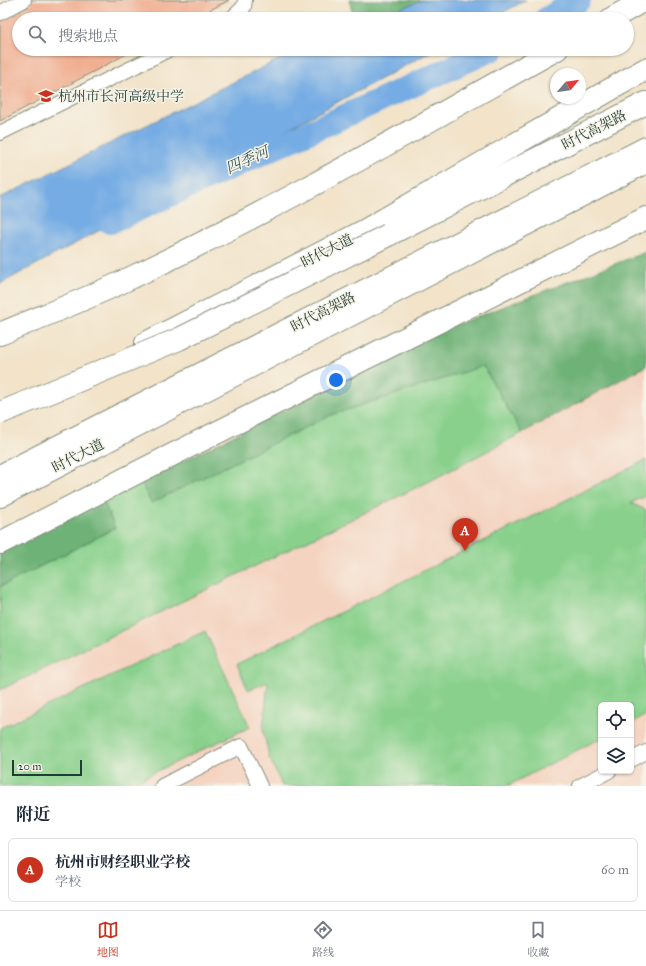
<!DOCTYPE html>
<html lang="zh">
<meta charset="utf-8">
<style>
body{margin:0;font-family:"IM FELL Great Primer","Noto Serif SC",serif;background:#f2f2f3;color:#1f2937}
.controls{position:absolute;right:12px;bottom:12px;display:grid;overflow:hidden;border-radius:6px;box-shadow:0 1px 3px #0004}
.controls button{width:36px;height:36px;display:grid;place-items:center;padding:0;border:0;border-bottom:1px solid #e0e1e3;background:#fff;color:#1f2937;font:20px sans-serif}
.compass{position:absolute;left:550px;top:68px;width:36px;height:36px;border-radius:50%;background:#fff;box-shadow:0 1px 3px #0004;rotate:61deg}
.scale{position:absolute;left:12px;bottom:10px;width:70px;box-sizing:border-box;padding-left:4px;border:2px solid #1f3d34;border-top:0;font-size:11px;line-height:14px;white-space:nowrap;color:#1f3d34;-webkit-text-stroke:3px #f7f3e8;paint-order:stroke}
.you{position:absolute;left:336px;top:380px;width:14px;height:14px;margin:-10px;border:3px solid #fff;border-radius:50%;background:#1a73e8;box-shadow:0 0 0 6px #1a73e833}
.badge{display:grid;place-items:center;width:26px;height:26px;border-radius:50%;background:#c8321e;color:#fff;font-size:13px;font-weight:700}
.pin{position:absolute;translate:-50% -33px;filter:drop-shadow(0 1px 2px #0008)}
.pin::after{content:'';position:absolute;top:21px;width:14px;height:12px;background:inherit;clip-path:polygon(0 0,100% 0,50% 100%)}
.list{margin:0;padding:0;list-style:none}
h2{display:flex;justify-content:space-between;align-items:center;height:52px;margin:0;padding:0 16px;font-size:17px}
h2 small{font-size:13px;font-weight:400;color:#747a83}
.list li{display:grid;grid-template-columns:26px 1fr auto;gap:12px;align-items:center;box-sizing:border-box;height:64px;margin:0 8px 8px;padding:0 8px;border:1px solid #e0e1e3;border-radius:6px}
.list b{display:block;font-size:15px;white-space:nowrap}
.list p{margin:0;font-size:13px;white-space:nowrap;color:#747a83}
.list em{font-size:13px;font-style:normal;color:#747a83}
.icon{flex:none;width:22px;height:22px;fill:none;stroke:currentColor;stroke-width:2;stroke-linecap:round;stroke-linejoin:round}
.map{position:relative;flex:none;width:646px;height:786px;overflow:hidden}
.search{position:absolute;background:#fff;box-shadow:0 1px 3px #0004;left:12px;right:12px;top:12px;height:44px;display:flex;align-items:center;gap:10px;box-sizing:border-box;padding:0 14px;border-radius:22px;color:#747a83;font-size:15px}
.sheet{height:124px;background:#fff}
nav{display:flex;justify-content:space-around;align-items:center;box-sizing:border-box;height:56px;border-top:1px solid #e0e1e3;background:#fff;font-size:11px;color:#747a83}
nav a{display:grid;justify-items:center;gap:2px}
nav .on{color:#c8321e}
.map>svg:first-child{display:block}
.built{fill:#f4d3c0;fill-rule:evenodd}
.green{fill:#88d08b;stroke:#548660}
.forest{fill:#6eb277;stroke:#467856}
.water{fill:#75ace4;stroke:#4a748c}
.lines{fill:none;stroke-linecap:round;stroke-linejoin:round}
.canal{stroke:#75ace4;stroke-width:24}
.building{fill:#f0ab8d}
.service-casing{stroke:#88907e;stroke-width:16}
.primary-casing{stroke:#88907e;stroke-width:24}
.trunk-casing{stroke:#88907e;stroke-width:24}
.service{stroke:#fff;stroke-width:14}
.primary{stroke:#fff;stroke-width:22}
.trunk{stroke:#fff;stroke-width:22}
.trunk-bridge-casing{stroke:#88907e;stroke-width:24;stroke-linecap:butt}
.trunk-bridge{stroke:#fff;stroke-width:22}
.labels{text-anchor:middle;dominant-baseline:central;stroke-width:3;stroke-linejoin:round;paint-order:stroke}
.poi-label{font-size:14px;fill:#1f3d34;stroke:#f7f3e8;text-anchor:start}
.street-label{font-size:14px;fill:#1f3d34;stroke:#f7f3e8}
.water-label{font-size:15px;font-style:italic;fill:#345960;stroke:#f7f3e8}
</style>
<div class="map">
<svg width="646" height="786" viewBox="0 0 646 786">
<rect width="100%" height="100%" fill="#f7f3e8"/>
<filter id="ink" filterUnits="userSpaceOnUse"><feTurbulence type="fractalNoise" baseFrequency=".025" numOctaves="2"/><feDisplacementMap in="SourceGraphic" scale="8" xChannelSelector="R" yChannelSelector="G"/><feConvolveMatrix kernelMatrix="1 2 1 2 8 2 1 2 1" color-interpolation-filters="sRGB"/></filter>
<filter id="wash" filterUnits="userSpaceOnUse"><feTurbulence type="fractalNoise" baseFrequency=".012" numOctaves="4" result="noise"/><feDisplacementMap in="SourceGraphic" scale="16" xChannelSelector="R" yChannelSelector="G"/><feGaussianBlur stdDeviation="0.9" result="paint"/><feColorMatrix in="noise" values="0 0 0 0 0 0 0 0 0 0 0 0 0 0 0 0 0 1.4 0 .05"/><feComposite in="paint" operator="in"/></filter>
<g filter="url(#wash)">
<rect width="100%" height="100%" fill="#f2e3c9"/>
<!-- built -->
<path class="built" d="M 646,366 L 646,786 L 0,786 L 0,690 L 430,481 ZM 601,705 L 631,705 L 631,771 L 601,771 Z"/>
<!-- green -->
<path class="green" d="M 483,366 L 522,433 L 430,481 L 0,690 L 0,587 L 115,528 L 102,498 L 141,482 L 151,503 L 331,415 Z
M 646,460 L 646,496 L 631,503 L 646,510 L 646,715 L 631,723 L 631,705 L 601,705 L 601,738 L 507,786 L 282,786 L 269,757 L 263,730 L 268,682 L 248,690 L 237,664 Z
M 205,631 L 250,727 L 126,786 L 0,786 L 0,728 Z"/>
<!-- forest -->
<path class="forest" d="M 349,0 L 423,0 L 373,19 L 354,19 Z
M 646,252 L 646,366 L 522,433 L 483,366 L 331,415 L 151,503 L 141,482 L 450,327 Z
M 102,498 L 115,528 L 0,587 L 0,550 Z"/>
<!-- water -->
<path class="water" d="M 423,0 L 526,0 L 491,19 L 373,19 Z
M 300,49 L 436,49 L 0,284 L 0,198 Z"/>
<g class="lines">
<!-- canal -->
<path class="canal" d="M 546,19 L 579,0
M 110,222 L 493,49"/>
</g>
<g id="blocks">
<!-- building -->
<path class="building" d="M 32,0 L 229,0 L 193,19 L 19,19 L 19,49 L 136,49 L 0,121 L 0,21 L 28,7 Z"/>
</g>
</g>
<g filter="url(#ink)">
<use href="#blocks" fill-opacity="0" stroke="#88907e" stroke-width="1"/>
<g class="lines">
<!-- service casing -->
<g class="service-casing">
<path id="service" d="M 0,13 L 24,0
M 231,19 L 244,7 L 245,0
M 0,133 L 170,49
M 631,760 L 646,752
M 162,786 L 241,746 L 260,786
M 580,786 L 609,771"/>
</g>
<!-- primary casing -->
<g class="primary-casing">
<path id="primary" d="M 146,343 L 364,231 L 646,69
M 0,496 L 646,162"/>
</g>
<!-- trunk casing -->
<g class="trunk-casing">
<path id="trunk" d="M 611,19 L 644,0
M 388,235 L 646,103
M 0,334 C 40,317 82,301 122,282 C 271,212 414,129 557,49
M 0,476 L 646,148
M 0,543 L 146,468 L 646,218"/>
</g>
<!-- service -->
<use href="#service" class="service"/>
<!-- primary -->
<use href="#primary" class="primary"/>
<!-- trunk -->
<use href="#trunk" class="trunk"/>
<!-- trunk-bridge casing -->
<g class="trunk-bridge-casing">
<path id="trunk-bridge" d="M 0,413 L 179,339 L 388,235"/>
</g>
<!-- trunk-bridge -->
<use href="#trunk-bridge" class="trunk-bridge"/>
</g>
</g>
<!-- icons -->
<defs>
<g id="school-bare" transform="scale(1.2)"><path d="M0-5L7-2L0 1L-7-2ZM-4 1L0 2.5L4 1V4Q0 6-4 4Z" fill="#c8321e" stroke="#f7f3e8" stroke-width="2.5" paint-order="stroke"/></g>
</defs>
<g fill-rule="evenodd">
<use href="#school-bare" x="46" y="96"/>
</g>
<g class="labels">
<!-- poi labels -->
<g class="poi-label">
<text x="58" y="96">杭州市长河高级中学</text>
</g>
<!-- street labels -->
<g class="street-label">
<text transform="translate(594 130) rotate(-27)">时代高架路</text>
<text transform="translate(327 251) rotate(-27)">时代大道</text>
<text transform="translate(323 312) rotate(-27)">时代高架路</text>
<text transform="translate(78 456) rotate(-27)">时代大道</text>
</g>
<!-- water labels -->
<g class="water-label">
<text transform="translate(247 160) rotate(-24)">四季河</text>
</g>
</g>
</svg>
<div class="controls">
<button><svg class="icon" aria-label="locate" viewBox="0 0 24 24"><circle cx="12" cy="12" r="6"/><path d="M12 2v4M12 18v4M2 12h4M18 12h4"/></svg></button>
<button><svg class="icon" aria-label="layers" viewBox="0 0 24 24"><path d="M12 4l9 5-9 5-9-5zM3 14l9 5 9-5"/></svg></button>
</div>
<svg class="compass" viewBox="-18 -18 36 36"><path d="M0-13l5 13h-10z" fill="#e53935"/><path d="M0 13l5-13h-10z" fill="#747a83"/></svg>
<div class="scale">20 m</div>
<div class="you"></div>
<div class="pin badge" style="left:465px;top:551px">A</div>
<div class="search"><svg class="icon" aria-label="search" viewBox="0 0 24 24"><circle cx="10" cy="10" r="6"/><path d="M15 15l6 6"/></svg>搜索地点</div>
</div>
<section class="sheet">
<h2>附近<small></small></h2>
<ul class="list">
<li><span class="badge">A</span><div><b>杭州市财经职业学校</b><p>学校</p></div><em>60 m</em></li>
</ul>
</section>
<nav>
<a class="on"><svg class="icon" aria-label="map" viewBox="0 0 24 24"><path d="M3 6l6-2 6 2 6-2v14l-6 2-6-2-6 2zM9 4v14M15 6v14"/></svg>地图</a>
<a><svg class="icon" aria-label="directions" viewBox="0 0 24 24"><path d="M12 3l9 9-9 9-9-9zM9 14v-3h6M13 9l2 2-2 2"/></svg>路线</a>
<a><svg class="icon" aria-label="saved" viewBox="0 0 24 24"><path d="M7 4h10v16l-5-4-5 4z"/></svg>收藏</a>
</nav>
